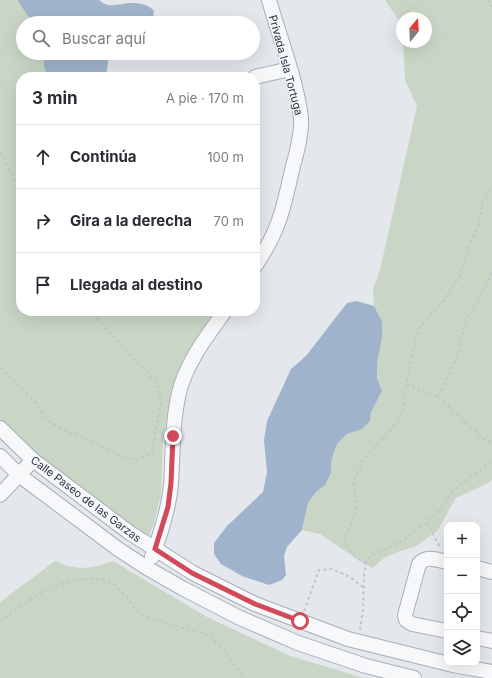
<!DOCTYPE html>
<html lang="es">
<meta charset="utf-8">
<style>
body{margin:0;font-family:Inter,sans-serif;background:#f7f7f7;color:#2b2b33}
.controls{position:absolute;right:12px;bottom:12px;display:grid;overflow:hidden;border-radius:8px;box-shadow:0 4px 16px #0002}
.controls button{width:36px;height:36px;display:grid;place-items:center;padding:0;border:0;border-bottom:1px solid #e1e1e2;background:#fff;color:#2b2b33;font:20px sans-serif}
.compass{position:absolute;left:396px;top:12px;width:36px;height:36px;border-radius:50%;background:#fff;box-shadow:0 4px 16px #0002;rotate:18deg}
.stop{position:absolute;width:12px;height:12px;margin:-9px;border:3px solid #d1495b;border-radius:50%;background:#fff}
.stop.end{background:#d1495b;border-color:#fff;box-shadow:0 1px 4px #0008}
.list{margin:0;padding:0;list-style:none}
h2{display:flex;justify-content:space-between;align-items:center;height:52px;margin:0;padding:0 16px;font-size:17px}
h2 small{font-size:13px;font-weight:400;color:#7c7c81}
.list li{display:grid;grid-template-columns:26px 1fr auto;gap:12px;align-items:center;box-sizing:border-box;height:64px;padding:0 16px;border-top:1px solid #e1e1e2}
.list b{display:block;font-size:15px;white-space:nowrap}
.list em{font-size:13px;font-style:normal;color:#7c7c81}
.icon{flex:none;width:22px;height:22px;fill:none;stroke:currentColor;stroke-width:2;stroke-linecap:round;stroke-linejoin:round}
.map{position:relative;flex:none;width:492px;height:678px;overflow:hidden}
.search{position:absolute;background:#fff;box-shadow:0 4px 16px #0002;left:16px;top:16px;width:244px;height:44px;display:flex;align-items:center;gap:10px;box-sizing:border-box;padding:0 14px;border-radius:22px;color:#7c7c81;font-size:15px}
.panel{position:absolute;background:#fff;box-shadow:0 4px 16px #0002;left:16px;top:72px;width:244px;height:244px;border-radius:16px}
.map>svg:first-child{display:block}
.green{fill:#c9d6c5}
.water{fill:#9fb4cc}
.lines{fill:none;stroke-linecap:round;stroke-linejoin:round}
.minor-casing{stroke:#a9aeb7;stroke-width:16}
.path{stroke:#c2c5cb;stroke-width:2;stroke-dasharray:3 3;stroke-linecap:butt}
.minor{stroke:#f7f8fa;stroke-width:14}
.route{stroke:#d1495b;stroke-width:5}
.labels{text-anchor:middle;dominant-baseline:central;stroke-width:3;stroke-linejoin:round;paint-order:stroke}
.street-label{font-size:11px;fill:#2b3445;stroke:#f4f6f9}
</style>
<div class="map">
<svg width="492" height="678" viewBox="0 0 492 678">
<rect width="100%" height="100%" fill="#e4e7ec"/>
<!-- green -->
<path class="green" d="M 0,0 L 99,0 C 108,8 113,5 123,4 C 133,2 147,3 154,11 L 153,16 L 147,23 L 23,23 L 23,53 L 111,53 L 108,61 L 106,77 L 21,77 L 21,311 L 215,311 L 192,349 L 178,378 L 168,409 L 163,440 L 161,494 L 154,523 L 149,536 L 144,535 L 33,452 L 0,420 Z
M 386,0 L 492,0 L 492,480 L 486,484 L 456,498 L 437,531 L 416,546 L 398,552 L 384,558 L 372,568 L 357,559 L 320,534 L 302,530 L 308,503 L 316,492 L 325,485 L 331,473 L 331,463 L 334,451 L 338,443 L 347,434 L 361,429 L 370,421 L 371,412 L 382,391 L 377,378 L 377,363 L 382,338 L 382,321 L 374,306 L 373,289 L 380,270 L 417,106 L 405,80 L 403,42 L 426,42 L 426,18 L 402,18 L 402,24 L 386,2 Z
M 55,561 C 77,571 91,569 113,561 L 207,617 L 290,656 L 364,678 L 0,678 L 0,602 Z"/>
<!-- water -->
<path class="water" d="M 18,0 L 99,0 C 108,8 113,5 123,4 C 133,2 147,3 154,11 L 153,16 L 147,23 L 33,23 L 19,3 Z
M 44,53 L 111,53 L 108,61 L 106,77 L 47,77 L 44,66 Z
M 357,301 L 374,306 L 382,321 L 382,338 L 377,363 L 377,378 L 382,391 L 371,412 L 370,421 L 362,429 L 347,434 L 338,443 L 334,451 L 331,463 L 331,473 L 325,485 L 316,492 L 308,503 L 302,530 L 287,547 L 284,556 L 286,575 L 282,580 L 269,585 L 242,576 L 221,564 L 214,554 L 214,543 L 227,526 L 263,492 L 267,472 L 264,440 L 267,421 L 291,369 L 306,356 L 347,303 Z"/>
<g class="lines">
<!-- minor casing -->
<g class="minor-casing">
<path id="minor" d="M 255,77 L 290,69
M 255,266 C 263,254 271,241 276,228 C 284,209 288,187 293,166 C 297,152 302,133 301,118 C 296,78 280,39 269,0
M 0,428 L 33,460 L 130,533 L 193,573 L 255,604 L 348,639 L 453,665 L 492,672
M 0,456 L 19,475 L 118,549 L 147,568 L 182,588 L 238,617 L 298,643 L 366,666 L 414,678
M 0,495 L 33,460
M 152,557 C 161,533 169,509 171,484 C 173,453 172,423 179,393 C 186,363 207,336 225,311
M 447,562 C 437,560 426,555 419,564 L 405,615 L 406,620 L 412,624 L 447,631
M 477,568 L 492,572
M 477,638 L 492,641"/>
</g>
<!-- path -->
<path class="path" d="M 488,0 L 492,6
M 0,152 L 21,193
M 492,273 L 465,324 L 457,357 L 443,388 L 437,396 L 486,441 L 492,443
M 0,368 L 33,399 L 47,420 L 63,430 L 81,436 L 124,457 L 137,460 L 152,452 L 161,400 L 157,383 L 90,311
M 437,396 L 424,392 L 406,384 L 418,329 L 442,303 L 459,277 L 471,240 L 479,224 L 483,200 L 492,188
M 427,522 L 440,548
M 366,563 C 355,559 348,550 344,539 L 351,525 L 356,511 L 354,481 L 364,459 L 394,426 L 403,412 L 406,384
M 304,611 L 319,570 L 332,569 L 350,577 L 364,588
M 0,621 L 46,589 L 77,579 L 102,579 L 114,584 L 127,597 L 135,609 L 148,618 L 208,635 L 222,647 L 244,678
M 360,630 L 363,610 L 364,575 L 366,563 L 371,555 L 400,542 L 427,522 L 437,513 L 455,489 L 492,461"/>
<!-- minor -->
<use href="#minor" class="minor"/>
</g>
<g class="lines">
<!-- route -->
<path class="route" d="M 173,436 L 171,483 L 168,507 L 155,549 L 192,573 L 255,604 L 300,621"/>
</g>
<g class="labels">
<!-- street labels -->
<g class="street-label">
<text transform="translate(286 65) rotate(75)">Privada Isla Tortuga</text>
<text transform="translate(86 499) rotate(37)">Calle Paseo de las Garzas</text>
</g>
</g>
</svg>
<div class="controls">
<button>+</button>
<button>−</button>
<button><svg class="icon" aria-label="locate" viewBox="0 0 24 24"><circle cx="12" cy="12" r="6"/><path d="M12 2v4M12 18v4M2 12h4M18 12h4"/></svg></button>
<button><svg class="icon" aria-label="layers" viewBox="0 0 24 24"><path d="M12 4l9 5-9 5-9-5zM3 14l9 5 9-5"/></svg></button>
</div>
<svg class="compass" viewBox="-18 -18 36 36"><path d="M0-13l5 13h-10z" fill="#e53935"/><path d="M0 13l5-13h-10z" fill="#7c7c81"/></svg>
<div class="stop" style="left:300px;top:621px"></div>
<div class="stop end" style="left:173px;top:436px"></div>
<div class="search"><svg class="icon" aria-label="search" viewBox="0 0 24 24"><circle cx="10" cy="10" r="6"/><path d="M15 15l6 6"/></svg>Buscar aquí</div>
<section class="panel">
<h2>3 min<small>A pie · 170 m</small></h2>
<ul class="list">
<li><svg class="icon" aria-label="ahead" viewBox="0 0 24 24"><path d="M12 20V5M6 11l6-6 6 6"/></svg><div><b>Continúa</b></div><em>100 m</em></li>
<li><svg class="icon" aria-label="right" viewBox="0 0 24 24"><path d="M7 20v-9h11M14 6l5 5-5 5"/></svg><div><b>Gira a la derecha</b></div><em>70 m</em></li>
<li><svg class="icon" aria-label="arrive" viewBox="0 0 24 24"><path d="M6 21V4h12l-3 4 3 4H6"/></svg><div><b>Llegada al destino</b></div></li>
</ul>
</section>
</div>
